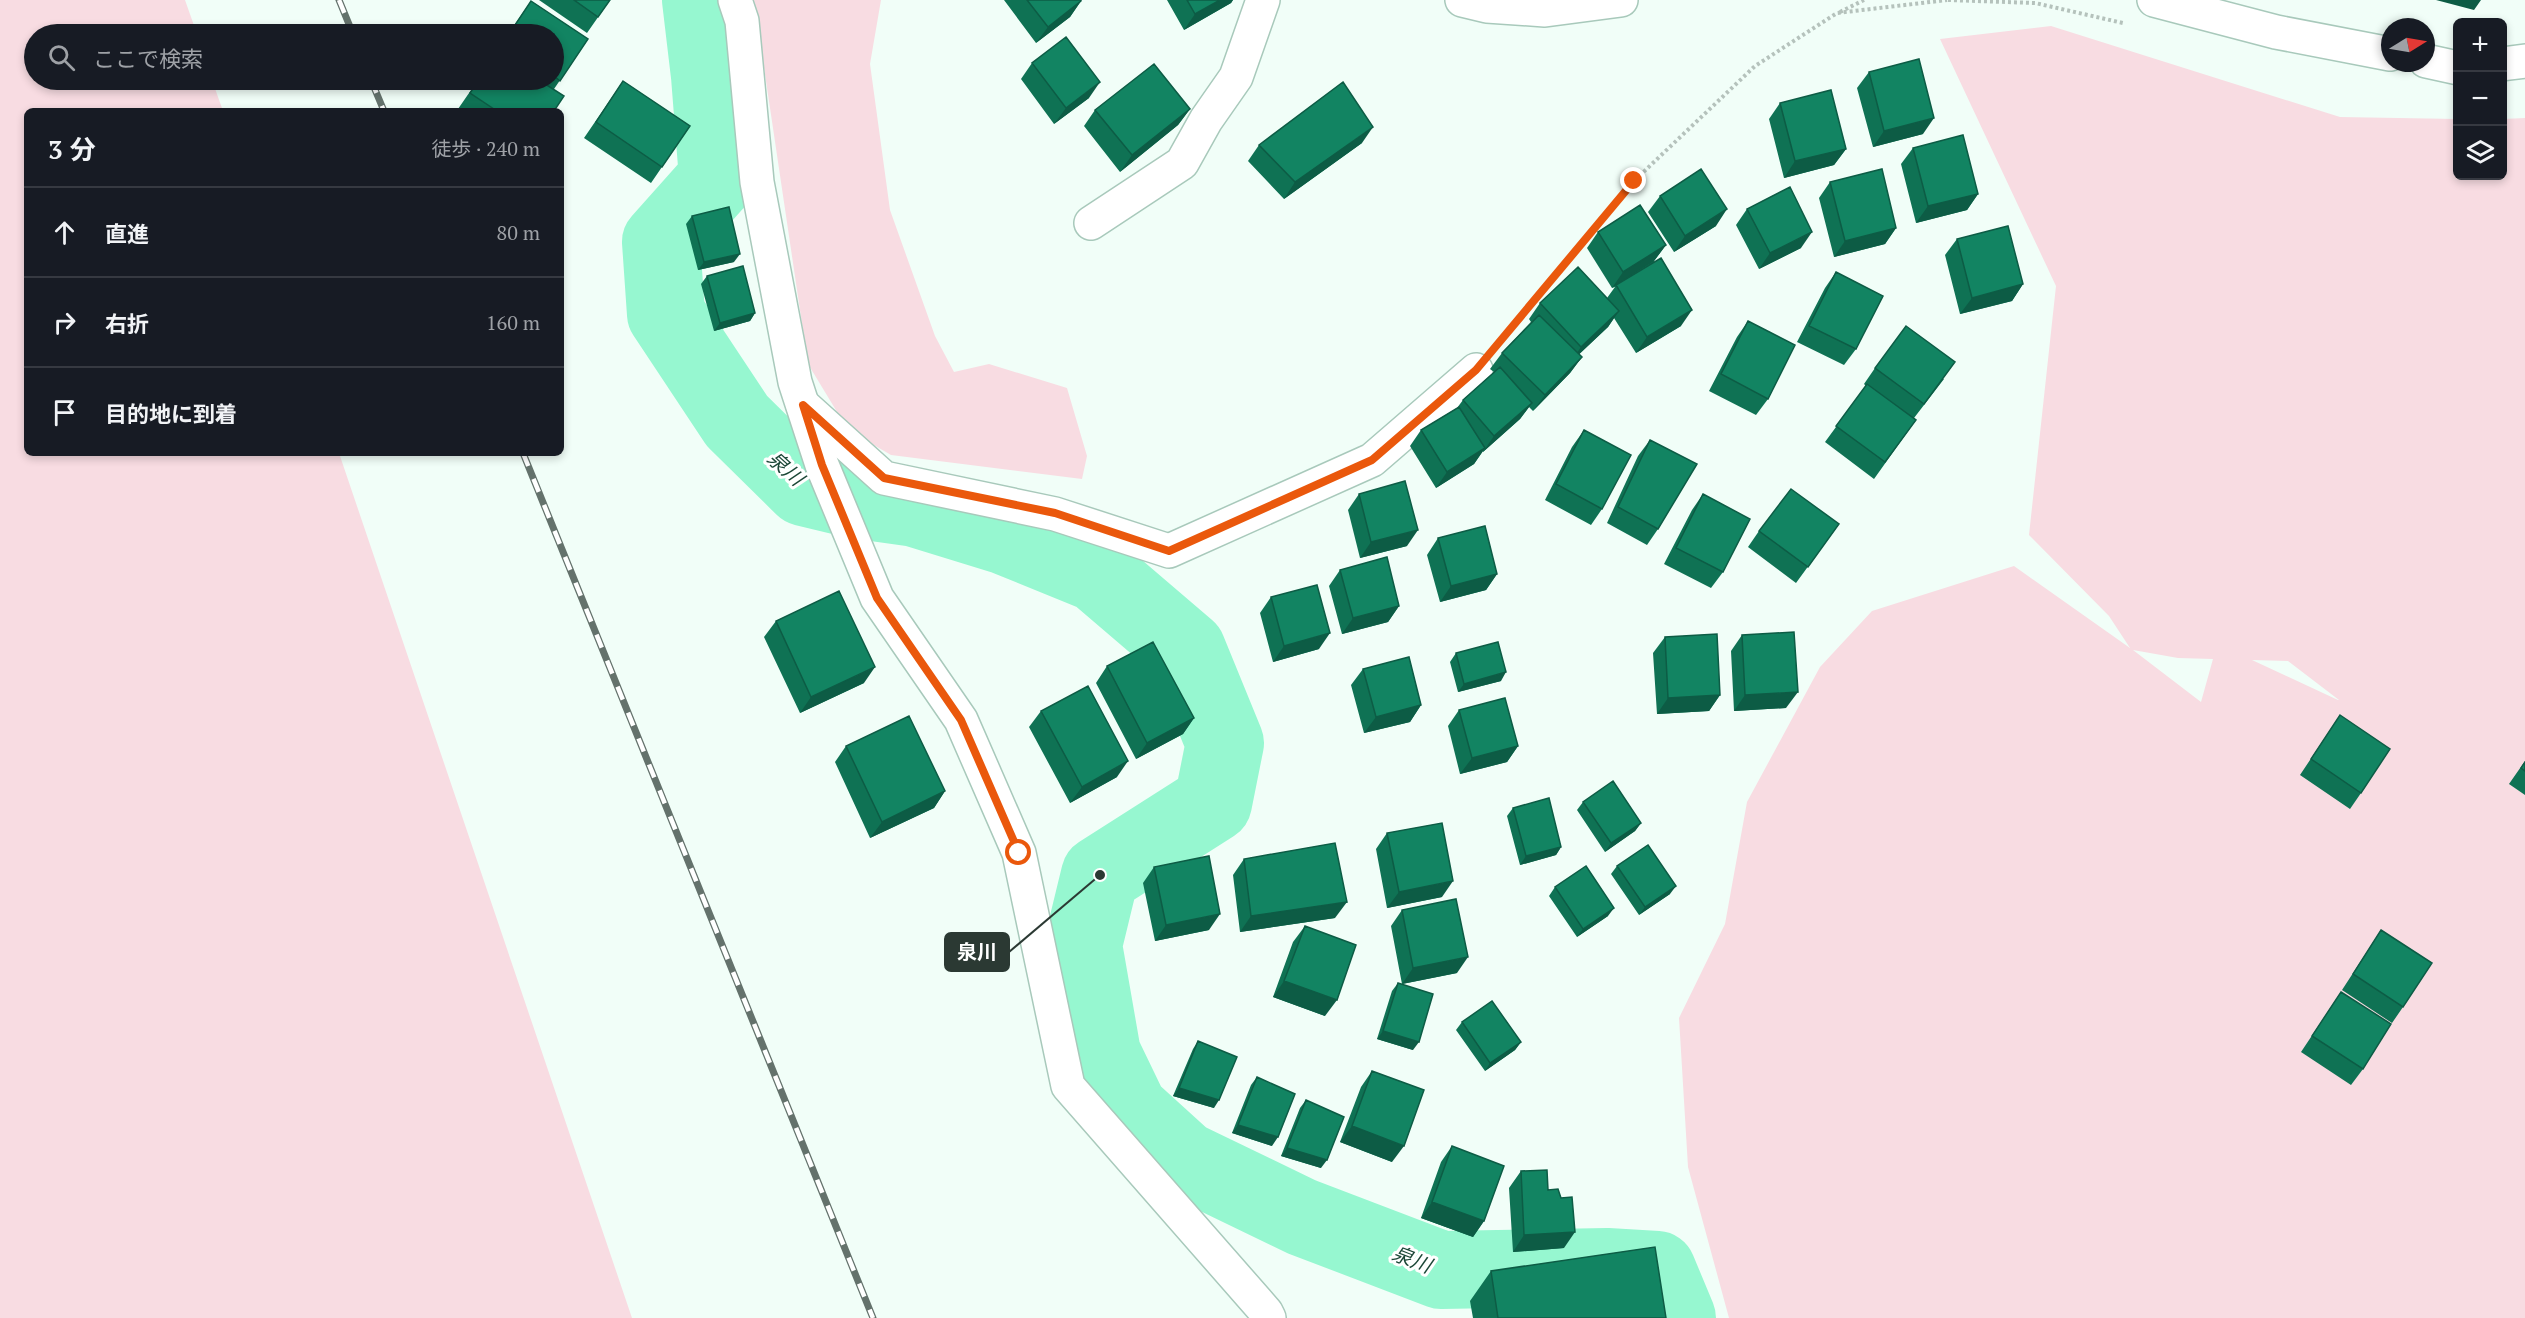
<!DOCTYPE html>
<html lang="ja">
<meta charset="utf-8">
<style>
body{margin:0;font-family:"PT Serif","Noto Sans JP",serif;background:#242831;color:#f1f3f6}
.controls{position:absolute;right:18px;top:18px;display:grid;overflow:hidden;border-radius:9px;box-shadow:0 3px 9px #0003}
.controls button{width:54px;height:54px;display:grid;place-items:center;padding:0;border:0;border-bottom:2px solid #363941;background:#171b24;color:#f1f3f6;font:30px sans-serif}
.compass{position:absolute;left:2381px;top:18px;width:54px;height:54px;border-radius:50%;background:#171b24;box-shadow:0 3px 9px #0003;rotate:79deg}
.stop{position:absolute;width:18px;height:18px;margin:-14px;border:4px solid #ea580c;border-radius:50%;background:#fff}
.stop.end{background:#ea580c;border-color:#fff;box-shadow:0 2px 6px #0008}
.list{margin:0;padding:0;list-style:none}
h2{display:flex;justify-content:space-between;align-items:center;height:78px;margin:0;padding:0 24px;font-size:26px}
h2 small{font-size:20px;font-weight:400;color:#9ea1a6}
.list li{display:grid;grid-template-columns:39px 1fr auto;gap:18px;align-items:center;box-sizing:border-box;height:90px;padding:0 24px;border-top:2px solid #363941}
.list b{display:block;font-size:22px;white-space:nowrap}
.list em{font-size:20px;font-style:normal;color:#9ea1a6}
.icon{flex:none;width:33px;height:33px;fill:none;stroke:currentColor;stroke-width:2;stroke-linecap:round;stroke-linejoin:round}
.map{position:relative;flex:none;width:2525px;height:1318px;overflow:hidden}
.search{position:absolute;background:#171b24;box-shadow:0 3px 9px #0003;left:24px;top:24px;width:540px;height:66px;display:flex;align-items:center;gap:15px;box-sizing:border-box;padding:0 21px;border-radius:33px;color:#9ea1a6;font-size:22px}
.panel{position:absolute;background:#171b24;box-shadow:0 3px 9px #0003;left:24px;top:108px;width:540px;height:348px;border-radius:9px}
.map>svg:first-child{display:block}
.green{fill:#f8dce2;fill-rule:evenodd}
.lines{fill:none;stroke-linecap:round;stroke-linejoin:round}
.river{stroke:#96f7d0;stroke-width:78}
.minor-casing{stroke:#a8c9bb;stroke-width:36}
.tertiary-casing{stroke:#a8c9bb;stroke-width:36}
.path{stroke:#b5c2bc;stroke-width:4;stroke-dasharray:3 3;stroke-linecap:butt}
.minor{stroke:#fff;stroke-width:33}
.tertiary{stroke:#fff;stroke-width:33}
.rail-casing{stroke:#64726c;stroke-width:7}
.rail{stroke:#fff;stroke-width:4.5;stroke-dasharray:14;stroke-linecap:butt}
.wall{fill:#0f7254}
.shaded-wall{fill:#0d5c45}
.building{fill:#128462;stroke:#0d5c45;stroke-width:1.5}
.route{stroke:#ea580c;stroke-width:8}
.labels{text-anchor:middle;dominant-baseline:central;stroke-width:6;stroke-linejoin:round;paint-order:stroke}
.water-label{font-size:20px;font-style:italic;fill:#1c4737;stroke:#fff}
.leader{fill:none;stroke:#2b3933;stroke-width:2}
.callout-dot{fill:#2b3933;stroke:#fff;stroke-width:2}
.callout{fill:#2b3933;stroke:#2b3933;stroke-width:2}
.callout-label{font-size:20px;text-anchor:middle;font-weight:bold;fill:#fff}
</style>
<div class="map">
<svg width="2525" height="1318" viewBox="0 0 2525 1318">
<rect width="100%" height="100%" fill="#f1fef8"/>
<!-- green -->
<path class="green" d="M 0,0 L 185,0 L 197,34 L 34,34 L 34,80 L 212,80 L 223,111 L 27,111 L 27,453 L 339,453 L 632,1318 L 0,1318 Z
M 754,0 L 881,0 L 870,64 L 890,210 L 935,336 L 954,372 L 989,364 L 1067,388 L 1087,456 L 1082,479 L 891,455 L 848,430 L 808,364 Z
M 2051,26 L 2340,117 L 2457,119 L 2458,176 L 2502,176 L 2503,119 L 2525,118 L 2525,1318 L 1729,1318 L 1688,1167 L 1679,1018 L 1725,924 L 1747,802 L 1820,667 L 1872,611 L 2014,566 L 2130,648 L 2109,616 L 2029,535 L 2056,286 L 1940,39 ZM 2133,650 L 2178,658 L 2213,659 L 2201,702 ZM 2252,660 L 2288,661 L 2339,700 L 2338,700 Z"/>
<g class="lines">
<!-- river -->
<path class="river" d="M 701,0 L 710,76 L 718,178 L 661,242 L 666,314 L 737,421 L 804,487 L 858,500 L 915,508 L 1006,536 L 1097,573 L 1187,650 L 1225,743 L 1213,803 L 1100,875 L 1083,945 L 1102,1054 L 1129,1110 L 1184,1160 L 1302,1217 L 1441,1270 L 1607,1267 L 1657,1270 L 1677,1318"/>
<!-- minor casing -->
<g class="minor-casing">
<path id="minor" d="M 1091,223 L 1182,163 L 1206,120 L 1236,77 L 1263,0
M 803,405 L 884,478 L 1055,514 L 1169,551 L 1372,460 L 1476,370"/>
</g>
<!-- tertiary casing -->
<g class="tertiary-casing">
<path id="tertiary" d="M 735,0 L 742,21 L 757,182 L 795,382 L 822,465 L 877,598 L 961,720 L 1019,853 L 1068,1086 L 1266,1312 L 1269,1318
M 1462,0 L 1487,6 L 1545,10 L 1621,0
M 2154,0 L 2276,32 L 2390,54
M 2426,61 L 2458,68
M 2502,64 L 2525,61"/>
</g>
<!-- path -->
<path class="path" d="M 1948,0 L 2035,3 L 2123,23
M 1840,12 L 1864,0
M 1500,341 L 1634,181 L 1755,66 L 1837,13 L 1947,0"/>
<!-- minor -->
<use href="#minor" class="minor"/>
<!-- tertiary -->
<use href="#tertiary" class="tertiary"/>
<!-- rail casing -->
<g class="rail-casing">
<path id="rail" d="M 339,0 L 353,34
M 371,80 L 384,111
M 523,453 L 873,1318"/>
</g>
<!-- rail -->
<use href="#rail" class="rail"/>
</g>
<!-- wall -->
<path class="wall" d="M 539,0 L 610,0 L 587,33 Z
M 1004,0 L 1081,0 L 1081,1 L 1070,17 L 1036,43 Z
M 1167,0 L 1233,0 L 1231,3 L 1184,30 Z
M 531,1 L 588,39 L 554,89 L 554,111 L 462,111 L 458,109 L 478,80 L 554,80 L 554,34 L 508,34 Z
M 1032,63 L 1089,98 L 1054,124 L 1021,79 Z
M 1869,72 L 1923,134 L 1873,147 L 1857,88 Z
M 623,81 L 690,126 L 651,183 L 584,138 Z
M 1780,103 L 1846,149 L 1834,165 L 1784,178 L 1769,119 Z
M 1190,109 L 1178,125 L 1120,172 L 1084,126 L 1095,110 Z
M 1362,143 L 1284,199 L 1248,161 L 1259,145 Z
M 1913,148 L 1978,194 L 1967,210 L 1916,223 L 1901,164 Z
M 1830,182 L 1896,228 L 1885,244 L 1834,257 L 1819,198 Z
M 1660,196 L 1716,226 L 1674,252 L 1648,212 Z
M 1747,209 L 1801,248 L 1759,269 L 1736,225 Z
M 692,216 L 734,262 L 698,270 L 686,224 Z
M 1598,232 L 1666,245 L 1654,261 L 1681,326 L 1636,353 L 1614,318 L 1608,327 L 1579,354 L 1582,357 L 1570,373 L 1533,411 L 1529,407 L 1520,419 L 1483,452 L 1483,451 L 1474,464 L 1436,488 L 1410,446 L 1421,430 L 1457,408 L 1463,400 L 1494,372 L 1490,369 L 1502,353 L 1531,322 L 1529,319 L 1540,303 L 1607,298 L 1615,287 L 1612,288 L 1587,248 Z
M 1957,239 L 2023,284 L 2012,301 L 1960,314 L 1945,255 Z
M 1836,272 L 1856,349 L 1844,365 L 1797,342 L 1825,288 Z
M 707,276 L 755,313 L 750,321 L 714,331 L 701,284 Z
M 1748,321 L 1768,399 L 1756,415 L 1709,391 L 1737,337 Z
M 1875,368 L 1944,379 L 1914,418 L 1916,420 L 1874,479 L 1825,442 L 1866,386 L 1864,384 Z
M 1584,430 L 1602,509 L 1591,525 L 1545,500 L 1572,447 Z
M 1650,440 L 1658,529 L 1647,545 L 1607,523 L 1638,456 Z
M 1359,494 L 1407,546 L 1360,558 L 1348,510 Z
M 1703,494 L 1723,572 L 1711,588 L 1664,564 L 1692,510 Z
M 1839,524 L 1796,583 L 1748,547 L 1759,531 Z
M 1438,538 L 1497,574 L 1486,590 L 1440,602 L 1427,555 Z
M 1340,570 L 1399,606 L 1388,622 L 1342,634 L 1329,586 Z
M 1271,597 L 1319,649 L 1273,662 L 1260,613 Z
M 776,621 L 864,683 L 800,713 L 764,637 Z
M 1742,635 L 1786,708 L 1734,711 L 1731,651 Z
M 1665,637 L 1720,695 L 1709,711 L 1657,714 L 1653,653 Z
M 1456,653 L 1501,681 L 1458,692 L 1450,662 Z
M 1107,666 L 1194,718 L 1183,734 L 1136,759 L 1096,683 Z
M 1363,669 L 1421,705 L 1410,722 L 1364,733 L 1351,685 Z
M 1459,710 L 1518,746 L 1507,762 L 1460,774 L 1448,726 Z
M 1041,711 L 1117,777 L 1070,803 L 1029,727 Z
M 2340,715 L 2361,793 L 2350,809 L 2300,775 Z
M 846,746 L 945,791 L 934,808 L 870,838 L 835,762 Z
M 2525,761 L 2525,795 L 2509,784 Z
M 1583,802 L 1641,823 L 1635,831 L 1605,852 L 1577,810 Z
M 1513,808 L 1561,847 L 1556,855 L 1520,865 L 1507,816 Z
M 1387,833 L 1442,897 L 1387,908 L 1376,849 Z
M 1244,859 L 1335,918 L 1240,932 L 1233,875 Z
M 1617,866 L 1670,894 L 1639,915 L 1611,874 Z
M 1154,867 L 1209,930 L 1155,941 L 1143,883 Z
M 1555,887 L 1608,916 L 1577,937 L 1549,896 Z
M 1402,910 L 1457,973 L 1402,984 L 1413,1050 L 1377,1039 L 1392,991 L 1398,983 L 1402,984 L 1391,926 Z
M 1305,926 L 1325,1016 L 1273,997 L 1293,942 Z
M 2381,930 L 2403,1007 L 2392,1023 L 2342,990 Z
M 2341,992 L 2363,1069 L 2351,1085 L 2301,1052 Z
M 1462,1022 L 1521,1042 L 1515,1050 L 1485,1071 L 1456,1030 Z
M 1198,1041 L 1214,1108 L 1173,1096 L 1193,1049 Z
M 1372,1071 L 1392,1162 L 1340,1142 L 1361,1087 Z
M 1257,1077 L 1272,1146 L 1232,1133 L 1251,1085 Z
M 1306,1100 L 1321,1168 L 1281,1156 L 1300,1108 Z
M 1452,1146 L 1484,1221 L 1473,1237 L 1421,1218 L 1441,1162 Z
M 1521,1171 L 1548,1190 L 1564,1248 L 1513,1252 L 1509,1188 Z
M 1491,1271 L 1666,1318 L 1473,1318 L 1470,1301 Z"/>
<!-- shaded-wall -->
<path class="shaded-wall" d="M 1220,0 L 1233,0 L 1231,3 L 1184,30 L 1195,14 Z
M 2436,0 L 2481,0 L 2474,10 Z
M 1081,1 L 1070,17 L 1036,43 L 1048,27 Z
M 1100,82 L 1089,98 L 1054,124 L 1066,108 Z
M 1190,109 L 1178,125 L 1120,172 L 1132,155 Z
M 1934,118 L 1923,134 L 1873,147 L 1884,131 Z
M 1373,127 L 1362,143 L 1284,199 L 1295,182 Z
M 1846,149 L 1834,165 L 1784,178 L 1795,161 Z
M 1978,194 L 1967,210 L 1916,223 L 1928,206 Z
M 1727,209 L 1716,226 L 1674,252 L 1685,236 Z
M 1896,228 L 1885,244 L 1834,257 L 1845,241 Z
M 1812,232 L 1801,248 L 1759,269 L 1770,253 Z
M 1666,245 L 1654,261 L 1616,285 L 1612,288 L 1623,272 Z
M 740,254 L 734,262 L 698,270 L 704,262 Z
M 2023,284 L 2012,301 L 1960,314 L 1972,298 Z
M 1692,310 L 1681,326 L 1636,353 L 1647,337 Z
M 1619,311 L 1608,327 L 1570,363 L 1581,347 Z
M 755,313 L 750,321 L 714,331 L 720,323 Z
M 1582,357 L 1570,373 L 1533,411 L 1545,395 Z
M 1532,403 L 1520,419 L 1483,452 L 1494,436 Z
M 1485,448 L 1474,464 L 1436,488 L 1447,472 Z
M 1418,530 L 1407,546 L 1360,558 L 1371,542 Z
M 1497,574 L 1486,590 L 1440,602 L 1451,586 Z
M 1399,606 L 1388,622 L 1342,634 L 1353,618 Z
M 1330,633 L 1319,649 L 1273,662 L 1284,646 Z
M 875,667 L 864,683 L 800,713 L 811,697 Z
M 1506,672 L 1501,681 L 1458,692 L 1464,684 Z
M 1798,692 L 1786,708 L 1734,711 L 1745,695 Z
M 1720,695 L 1709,711 L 1657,714 L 1668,698 Z
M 1421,705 L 1410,722 L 1364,733 L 1376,717 Z
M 1194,718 L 1183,734 L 1136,759 L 1147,743 Z
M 1518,746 L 1507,762 L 1460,774 L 1472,758 Z
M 1128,761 L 1117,777 L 1070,803 L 1082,787 Z
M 945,791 L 934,808 L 870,838 L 882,822 Z
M 1641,823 L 1635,831 L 1605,852 L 1611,843 Z
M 1561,847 L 1556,855 L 1520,865 L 1526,856 Z
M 1453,881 L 1442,897 L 1387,908 L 1399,892 Z
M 1676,886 L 1670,894 L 1639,915 L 1645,907 Z
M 1347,902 L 1335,918 L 1240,932 L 1251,916 Z
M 1614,908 L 1608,916 L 1577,937 L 1583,929 Z
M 1220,914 L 1209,930 L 1155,941 L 1166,925 Z
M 1468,957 L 1457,973 L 1402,984 L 1413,968 Z
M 1284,981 L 1337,1000 L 1325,1016 L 1273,997 Z
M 1383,1031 L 1419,1042 L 1413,1050 L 1377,1039 Z
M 1521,1042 L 1515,1050 L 1485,1071 L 1490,1063 Z
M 1179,1088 L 1219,1100 L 1214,1108 L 1173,1096 Z
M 1238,1125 L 1278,1137 L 1272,1146 L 1232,1133 Z
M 1352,1126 L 1404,1146 L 1392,1162 L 1340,1142 Z
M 1287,1148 L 1327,1160 L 1321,1168 L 1281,1156 Z
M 1432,1202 L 1484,1221 L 1473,1237 L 1421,1218 Z
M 1575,1232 L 1564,1248 L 1513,1252 L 1524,1235 Z"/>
<!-- building -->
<path class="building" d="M 574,0 L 610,0 L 598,17 Z
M 1027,0 L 1081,0 L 1081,1 L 1048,27 Z
M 1187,0 L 1220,0 L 1195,14 Z
M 531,1 L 588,39 L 560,81 L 554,76 L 554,34 L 509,34 Z
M 1066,37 L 1100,82 L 1066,108 L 1032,63 Z
M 1919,59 L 1934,118 L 1884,131 L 1869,72 Z
M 1154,64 L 1190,109 L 1132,155 L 1095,110 Z
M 479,80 L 539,80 L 564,96 L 554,111 L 497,111 L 470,93 Z
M 623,81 L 690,126 L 662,167 L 596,122 Z
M 1343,82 L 1373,127 L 1295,182 L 1259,145 Z
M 1831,90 L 1846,149 L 1795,161 L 1780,103 Z
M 1963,135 L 1978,194 L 1928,206 L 1913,148 Z
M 1701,169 L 1727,209 L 1685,236 L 1660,196 Z
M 1882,169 L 1896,228 L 1845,241 L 1830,182 Z
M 1790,187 L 1812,232 L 1770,253 L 1747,209 Z
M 1640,205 L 1666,245 L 1623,272 L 1598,232 Z
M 729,207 L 740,254 L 704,262 L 692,216 Z
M 2008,226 L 2023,284 L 1972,298 L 1957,239 Z
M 1661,258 L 1692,310 L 1647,337 L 1616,285 Z
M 743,266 L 755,313 L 720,323 L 707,276 Z
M 1578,267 L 1619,311 L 1581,347 L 1540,303 Z
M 1836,272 L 1883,296 L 1856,349 L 1809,326 Z
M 1539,315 L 1582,357 L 1545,395 L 1502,353 Z
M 1748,321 L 1795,345 L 1768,399 L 1721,374 Z
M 1906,326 L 1955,362 L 1924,404 L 1875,368 Z
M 1500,367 L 1532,403 L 1494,436 L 1463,400 Z
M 1867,384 L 1916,420 L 1885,462 L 1836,426 Z
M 1459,407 L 1485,448 L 1447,472 L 1421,430 Z
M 1584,430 L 1631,455 L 1602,509 L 1556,484 Z
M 1650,440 L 1697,464 L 1658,529 L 1618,507 Z
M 1405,481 L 1418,530 L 1371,542 L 1359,494 Z
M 1791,489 L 1839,524 L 1808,567 L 1759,531 Z
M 1703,494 L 1750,519 L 1723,572 L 1676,548 Z
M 1485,526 L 1497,574 L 1451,586 L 1438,538 Z
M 1387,557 L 1399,606 L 1353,618 L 1340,570 Z
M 1317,585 L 1330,633 L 1284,646 L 1271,597 Z
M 839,591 L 875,667 L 811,697 L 776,621 Z
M 1794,632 L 1798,692 L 1745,695 L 1742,635 Z
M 1717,634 L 1720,695 L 1668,698 L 1665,637 Z
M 1153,642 L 1194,718 L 1147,743 L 1107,666 Z
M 1498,642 L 1506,672 L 1464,684 L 1456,653 Z
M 1409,657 L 1421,705 L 1376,717 L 1363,669 Z
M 1088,686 L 1128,761 L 1082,787 L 1041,711 Z
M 1505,698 L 1518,746 L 1472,758 L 1459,710 Z
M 2340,715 L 2390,749 L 2361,793 L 2311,759 Z
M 909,716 L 945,791 L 882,822 L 846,746 Z
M 2525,762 L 2525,771 L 2521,768 Z
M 1613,781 L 1641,823 L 1611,843 L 1583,802 Z
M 1549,798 L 1561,847 L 1526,856 L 1513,808 Z
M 1442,823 L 1453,881 L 1399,892 L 1387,833 Z
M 1335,843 L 1347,902 L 1251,916 L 1244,859 Z
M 1648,845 L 1676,886 L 1645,907 L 1617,866 Z
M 1209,856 L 1220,914 L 1166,925 L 1154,867 Z
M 1586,866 L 1614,908 L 1583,929 L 1555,887 Z
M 1456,899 L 1468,957 L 1413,968 L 1402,910 Z
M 1305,926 L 1356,945 L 1337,1000 L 1284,981 Z
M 2381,930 L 2432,963 L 2403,1007 L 2353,974 Z
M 1398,983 L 1433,994 L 1419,1042 L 1383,1031 Z
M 2341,992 L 2391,1024 L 2363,1069 L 2312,1036 Z
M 1492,1001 L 1521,1042 L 1490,1063 L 1462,1022 Z
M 1198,1041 L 1237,1057 L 1219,1100 L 1179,1088 Z
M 1372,1071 L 1424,1090 L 1404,1146 L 1352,1126 Z
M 1257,1077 L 1295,1094 L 1278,1137 L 1238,1125 Z
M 1306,1100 L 1344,1117 L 1327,1160 L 1287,1148 Z
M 1452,1146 L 1504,1166 L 1484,1221 L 1432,1202 Z
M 1547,1170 L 1548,1190 L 1558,1189 L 1561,1198 L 1572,1197 L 1575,1232 L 1524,1235 L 1521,1171 Z
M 1655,1247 L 1666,1318 L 1498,1318 L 1491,1271 Z"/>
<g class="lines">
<!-- route -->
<path class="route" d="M 1019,853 L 961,720 L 877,598 L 822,465 L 803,405 L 884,478 L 1055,513 L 1169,551 L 1372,460 L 1476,370 L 1634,181"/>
</g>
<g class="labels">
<!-- water labels -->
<g class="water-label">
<text transform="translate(786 468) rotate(42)">泉川</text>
<text transform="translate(1412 1259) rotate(21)">泉川</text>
</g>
</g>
<!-- callouts -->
<path class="leader" d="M1100 875L1009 952"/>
<circle class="callout-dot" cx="1100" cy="875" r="6"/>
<rect class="callout" x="945" y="933" width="64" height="38" rx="6"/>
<g class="callout-label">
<text x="977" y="959">泉川</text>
</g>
</svg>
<div class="controls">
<button>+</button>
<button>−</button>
<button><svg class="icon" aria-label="layers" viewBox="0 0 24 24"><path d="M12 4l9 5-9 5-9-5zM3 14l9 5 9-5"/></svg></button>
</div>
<svg class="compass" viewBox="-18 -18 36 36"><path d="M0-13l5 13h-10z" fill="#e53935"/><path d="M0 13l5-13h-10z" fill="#9ea1a6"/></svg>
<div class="stop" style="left:1019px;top:853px"></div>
<div class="stop end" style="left:1634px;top:181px"></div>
<div class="search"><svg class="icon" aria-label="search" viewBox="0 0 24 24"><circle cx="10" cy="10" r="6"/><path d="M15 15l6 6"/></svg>ここで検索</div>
<section class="panel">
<h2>3 分<small>徒歩 · 240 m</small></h2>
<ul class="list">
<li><svg class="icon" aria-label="ahead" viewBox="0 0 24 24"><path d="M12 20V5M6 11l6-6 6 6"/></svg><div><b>直進</b></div><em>80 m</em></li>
<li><svg class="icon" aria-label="right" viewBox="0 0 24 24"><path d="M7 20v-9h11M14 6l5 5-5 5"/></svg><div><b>右折</b></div><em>160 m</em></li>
<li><svg class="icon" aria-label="arrive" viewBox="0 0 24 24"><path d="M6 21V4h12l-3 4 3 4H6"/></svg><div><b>目的地に到着</b></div></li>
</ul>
</section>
</div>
